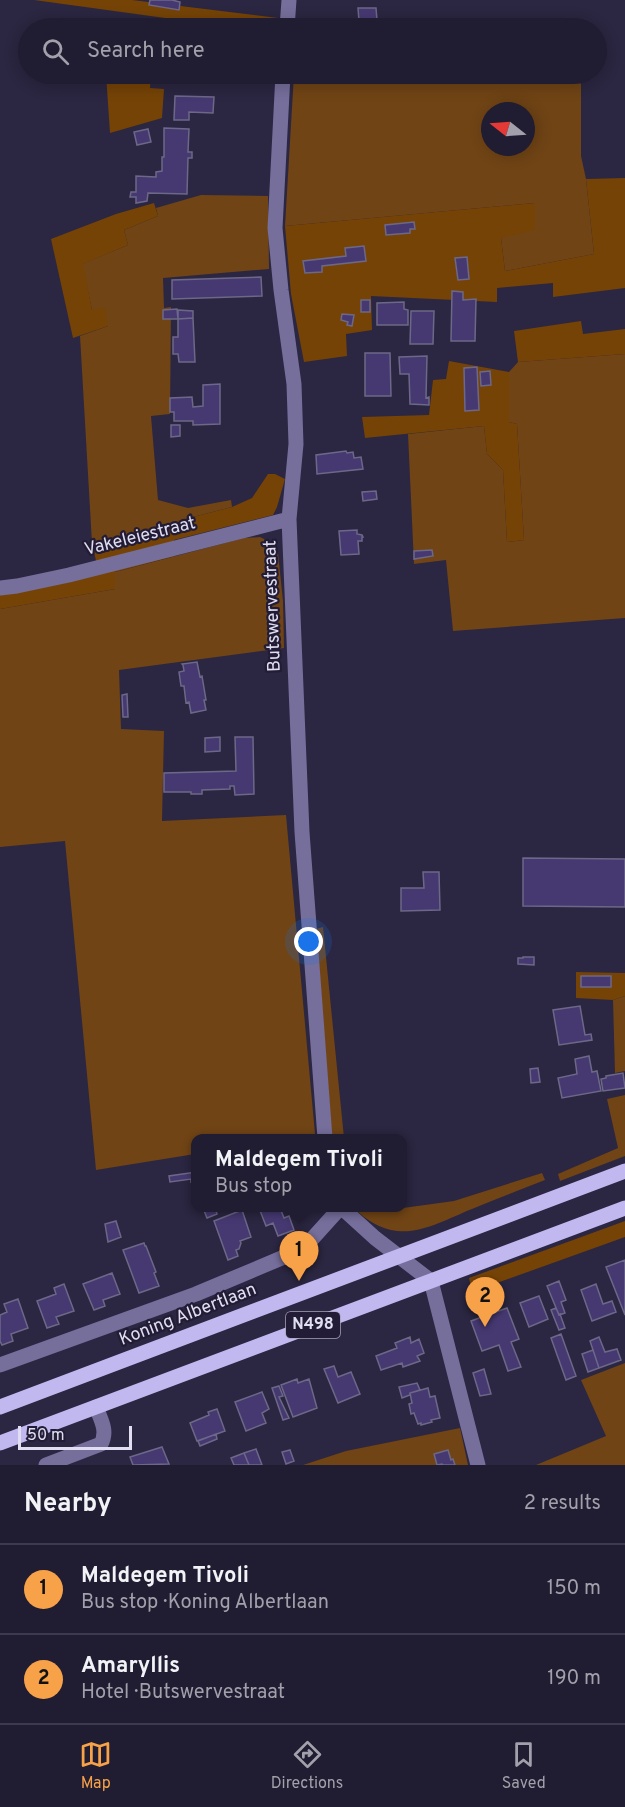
<!DOCTYPE html>
<meta charset="utf-8">
<style>
body{margin:0;font-family:Overpass,sans-serif;background:#2d293d;color:#f1f3f6}
.compass{position:absolute;left:481px;top:102px;width:54px;height:54px;border-radius:50%;background:#201c31;box-shadow:0 3px 15px #0003;rotate:287deg}
.scale{position:absolute;left:18px;bottom:15px;width:114px;box-sizing:border-box;padding-left:6px;border:3px solid #e0def0;border-top:0;font-size:16px;line-height:21px;white-space:nowrap;color:#e0def0;-webkit-text-stroke:4px #221c36;paint-order:stroke}
.you{position:absolute;left:309px;top:942px;width:21px;height:21px;margin:-15px;border:4px solid #fff;border-radius:50%;background:#1a73e8;box-shadow:0 0 0 9px #1a73e833}
.badge{display:grid;place-items:center;width:39px;height:39px;border-radius:50%;background:#f7a149;color:#111;font-size:20px;font-weight:700}
.pin{position:absolute;translate:-50% -50px;filter:drop-shadow(0 2px 3px #0008)}
.pin::after{content:'';position:absolute;top:32px;width:21px;height:18px;background:inherit;clip-path:polygon(0 0,100% 0,50% 100%)}
.popup{position:absolute;left:191px;top:1134px;width:216px;height:78px;box-sizing:border-box;display:grid;place-content:center;border-radius:12px;background:#201c31;filter:drop-shadow(0 2px 4px #0005);font-size:20px;white-space:nowrap;color:#a2a1ab}
.popup b{font-size:22px;color:#f1f3f6}
.popup::after{content:'';position:absolute;left:50%;top:100%;margin-left:-12px;border:12px solid transparent;border-top-color:#201c31}
.list{margin:0;padding:0;list-style:none}
h2{display:flex;justify-content:space-between;align-items:center;height:78px;margin:0;padding:0 24px;font-size:26px}
h2 small{font-size:20px;font-weight:400;color:#a2a1ab}
.list li{display:grid;grid-template-columns:39px 1fr auto;gap:18px;align-items:center;box-sizing:border-box;height:90px;padding:0 24px;border-top:2px solid #3d3a4d}
.list b{display:block;font-size:22px;white-space:nowrap}
.list p{margin:0;font-size:20px;white-space:nowrap;color:#a2a1ab}
.list em{font-size:20px;font-style:normal;color:#a2a1ab}
.icon{flex:none;width:33px;height:33px;fill:none;stroke:currentColor;stroke-width:2;stroke-linecap:round;stroke-linejoin:round}
.map{position:relative;flex:none;width:625px;height:1465px;overflow:hidden}
.search{position:absolute;background:#201c31;box-shadow:0 3px 15px #0003;left:18px;right:18px;top:18px;height:66px;display:flex;align-items:center;gap:15px;box-sizing:border-box;padding:0 21px;border-radius:33px;color:#a2a1ab;font-size:22px}
.sheet{height:258px;background:#201c31}
nav{display:flex;justify-content:space-around;align-items:center;box-sizing:border-box;height:84px;border-top:2px solid #3d3a4d;background:#201c31;font-size:16px;color:#a2a1ab}
nav a{display:grid;justify-items:center;gap:3px}
nav .on{color:#f7a149}
.map>svg:first-child{display:block}
.green{fill:#704415;fill-rule:evenodd}
.forest{fill:#754306}
.building{fill:#463972;stroke:#6d6887;stroke-width:1.5}
.lines{fill:none;stroke-linecap:round;stroke-linejoin:round}
.minor{stroke:#766e9b;stroke-width:15}
.major{stroke:#c1b8f0;stroke-width:15}
.labels{text-anchor:middle;dominant-baseline:central;stroke-width:4.5;stroke-linejoin:round;paint-order:stroke}
.shield{fill:#221c36;stroke:#a7a4b8;stroke-width:1.5}
.shield-label{font-size:16px;font-weight:bold;fill:#e0def0}
.street-label{font-size:18px;fill:#e0def0;stroke:#221c36}
</style>
<div class="map">
<svg width="625" height="1465" viewBox="0 0 625 1465">
<rect width="100%" height="100%" fill="#2b2641"/>
<!-- green -->
<path class="green" d="M 386,18 L 581,19 L 581,28 L 297,28 L 297,21 Z
M 294,74 L 581,74 L 581,156 L 586,179 L 594,254 L 505,271 L 501,238 L 535,203 L 285,226 ZM 490,111 L 526,111 L 526,147 L 490,147 Z
M 201,195 L 268,196 L 269,269 L 163,278 L 164,308 L 171,307 L 170,414 L 151,416 L 158,500 L 188,508 L 231,500 L 232,507 L 92,543 L 80,336 L 108,326 L 92,310 L 82,264 L 128,245 L 124,230 L 158,216 L 156,208 Z
M 625,354 L 625,618 L 453,631 L 446,560 L 414,564 L 408,434 L 484,426 L 487,454 L 503,470 L 507,542 L 524,540 L 517,424 L 509,422 L 509,372 L 518,362 Z
M 260,537 L 268,541 L 278,553 L 283,601 L 284,648 L 119,670 L 121,729 L 164,731 L 162,821 L 286,815 L 315,1134 L 289,1138 L 196,1138 L 195,1154 L 96,1170 L 65,841 L 0,847 L 0,609 L 115,589 L 115,572 L 244,538 Z
M 323,927 L 344,1138 L 332,1138 L 316,929 Z
M 625,996 L 625,1071 L 615,1073 L 613,1000 Z
M 625,1095 L 625,1156 L 560,1181 L 558,1174 L 618,1148 L 607,1099 Z
M 542,1173 L 545,1180 C 520,1190 496,1199 472,1209 C 449,1218 422,1234 397,1231 C 380,1229 366,1220 354,1208 L 403,1208 L 454,1201 Z
M 625,1363 L 625,1465 L 536,1465 L 606,1436 L 581,1380 Z
M 460,1428 L 468,1465 L 303,1465 L 346,1451 Z"/>
<!-- forest -->
<path class="forest" d="M 34,0 L 132,0 L 278,18 L 277,28 L 238,28 Z
M 106,74 L 151,74 L 150,88 L 164,89 L 162,118 L 110,133 Z
M 625,178 L 625,288 L 553,297 L 553,283 L 497,288 L 497,302 L 371,296 L 372,330 L 346,334 L 347,356 L 304,362 L 291,294 L 285,226 L 535,203 L 535,230 L 501,238 L 505,271 L 594,254 L 586,179 Z
M 154,203 L 158,216 L 124,230 L 128,245 L 83,264 L 92,310 L 105,307 L 108,326 L 73,338 L 51,239 L 116,214 Z
M 581,321 L 583,334 L 625,329 L 625,354 L 518,362 L 514,331 Z
M 449,361 L 509,372 L 509,422 L 517,424 L 524,540 L 507,542 L 503,470 L 487,454 L 484,426 L 365,438 L 362,417 L 429,415 L 433,380 L 446,379 Z
M 268,474 L 275,474 L 285,479 L 277,507 L 273,515 L 174,540 L 175,556 L 115,572 L 115,589 L 0,609 L 0,594 L 99,574 L 92,543 L 232,507 L 252,498 Z
M 576,972 L 625,973 L 625,996 L 613,1000 L 576,998 Z
M 625,1221 L 625,1237 L 472,1292 L 469,1278 Z"/>
<!-- building -->
<path class="building" d="M 150,0 L 172,0 L 180,2 L 179,10 L 149,5 Z
M 358,8 L 376,8 L 377,20 L 359,21 Z
M 175,96 L 214,97 L 213,113 L 189,112 L 189,120 L 174,120 Z
M 164,128 L 189,129 L 188,152 L 192,152 L 192,158 L 188,158 L 187,194 L 148,193 L 147,201 L 136,203 L 136,197 L 130,197 L 131,192 L 136,192 L 136,176 L 156,177 L 156,172 L 162,171 L 162,157 L 164,157 Z
M 148,129 L 151,142 L 137,145 L 134,132 Z
M 414,222 L 415,229 L 410,229 L 410,233 L 386,235 L 385,225 Z
M 364,246 L 366,261 L 322,266 L 322,272 L 305,273 L 303,261 L 346,256 L 345,248 Z
M 467,257 L 469,279 L 458,280 L 455,258 Z
M 261,277 L 262,296 L 172,299 L 172,280 Z
M 452,291 L 463,292 L 463,300 L 476,299 L 475,341 L 451,341 Z
M 361,300 L 370,300 L 370,312 L 361,312 Z
M 404,302 L 404,309 L 408,310 L 408,325 L 377,325 L 377,303 Z
M 177,309 L 178,319 L 163,319 L 163,310 Z
M 178,310 L 193,311 L 193,318 L 178,319 Z
M 411,311 L 434,311 L 433,344 L 410,344 Z
M 342,314 L 354,315 L 352,326 L 347,325 L 348,322 L 341,320 Z
M 193,318 L 195,362 L 179,362 L 178,354 L 173,354 L 173,337 L 178,337 L 178,319 Z
M 365,353 L 390,353 L 391,396 L 365,396 Z
M 427,356 L 426,398 L 429,397 L 429,405 L 410,404 L 409,374 L 400,374 L 399,357 Z
M 477,367 L 479,410 L 465,411 L 464,368 Z
M 490,371 L 491,385 L 481,386 L 480,372 Z
M 220,384 L 220,424 L 193,425 L 193,421 L 174,421 L 174,412 L 170,412 L 170,398 L 192,397 L 193,407 L 203,406 L 203,385 Z
M 171,425 L 180,425 L 180,436 L 171,437 Z
M 346,451 L 347,453 L 353,452 L 354,458 L 361,457 L 363,469 L 317,474 L 316,455 Z
M 376,491 L 377,499 L 363,501 L 362,492 Z
M 357,530 L 357,534 L 362,535 L 363,537 L 362,537 L 362,541 L 358,541 L 359,554 L 341,555 L 339,531 Z
M 432,550 L 433,556 L 414,559 L 414,551 Z
M 197,662 L 200,677 L 202,676 L 206,700 L 204,700 L 206,710 L 191,713 L 189,702 L 186,703 L 184,686 L 181,686 L 179,672 L 184,671 L 183,665 L 182,664 Z
M 127,694 L 128,717 L 123,717 L 122,695 Z
M 220,737 L 220,751 L 205,752 L 205,738 Z
M 235,737 L 253,737 L 254,794 L 235,795 L 234,786 L 230,786 L 230,789 L 202,790 L 202,794 L 191,794 L 191,792 L 164,792 L 164,773 L 236,771 Z
M 523,858 L 625,859 L 625,907 L 523,906 Z
M 423,872 L 439,872 L 440,910 L 401,911 L 401,888 L 424,888 Z
M 523,957 L 534,957 L 534,965 L 518,964 L 518,958 L 523,958 Z
M 581,976 L 611,976 L 611,987 L 581,987 Z
M 580,1006 L 585,1035 L 591,1034 L 592,1040 L 559,1045 L 553,1010 Z
M 589,1056 L 592,1072 L 597,1071 L 601,1091 L 562,1098 L 558,1078 L 577,1074 L 575,1059 Z
M 538,1068 L 540,1082 L 531,1083 L 530,1069 Z
M 623,1073 L 625,1088 L 603,1091 L 601,1079 L 606,1078 L 606,1076 Z
M 196,1172 L 196,1181 L 191,1182 L 191,1179 L 170,1182 L 169,1176 Z
M 203,1208 L 215,1208 L 217,1214 L 207,1218 Z
M 259,1208 L 280,1208 L 284,1218 L 289,1216 L 294,1230 L 278,1236 L 273,1223 L 266,1226 Z
M 242,1210 L 251,1237 L 240,1241 L 241,1243 L 239,1249 L 236,1250 L 238,1256 L 228,1260 L 214,1221 Z
M 116,1221 L 121,1237 L 108,1242 L 105,1224 Z
M 144,1243 L 145,1246 L 146,1246 L 156,1272 L 154,1273 L 159,1286 L 139,1293 L 123,1250 Z
M 625,1260 L 625,1315 L 606,1267 Z
M 112,1273 L 120,1294 L 103,1300 L 105,1306 L 94,1310 L 83,1284 Z
M 559,1281 L 566,1300 L 561,1302 L 565,1313 L 559,1315 L 547,1286 Z
M 64,1284 L 74,1311 L 56,1317 L 59,1324 L 47,1328 L 37,1301 L 56,1294 L 54,1288 Z
M 596,1284 L 603,1304 L 612,1301 L 616,1312 L 592,1321 L 581,1290 Z
M 539,1296 L 548,1319 L 529,1327 L 520,1303 Z
M 18,1299 L 28,1328 L 11,1334 L 13,1341 L 2,1345 L 0,1341 L 0,1315 L 7,1312 L 4,1304 Z
M 507,1308 L 519,1339 L 511,1342 L 521,1367 L 508,1371 L 499,1345 L 482,1351 L 471,1321 Z
M 556,1308 L 559,1315 L 560,1314 L 565,1328 L 559,1330 L 551,1310 Z
M 561,1334 L 576,1376 L 566,1380 L 551,1338 Z
M 410,1337 L 411,1343 L 419,1339 L 424,1353 L 417,1356 L 420,1361 L 403,1367 L 402,1363 L 381,1370 L 376,1356 L 397,1348 L 395,1343 Z
M 599,1337 L 605,1352 L 617,1349 L 621,1360 L 599,1368 L 590,1341 Z
M 593,1350 L 599,1368 L 588,1372 L 582,1354 Z
M 334,1366 L 338,1377 L 351,1372 L 360,1394 L 338,1403 L 324,1369 Z
M 484,1369 L 491,1394 L 480,1396 L 473,1373 Z
M 297,1379 L 298,1383 L 309,1379 L 317,1408 L 293,1417 L 281,1385 Z
M 417,1383 L 420,1390 L 410,1393 L 410,1395 L 402,1398 L 399,1387 Z
M 279,1386 L 283,1396 L 279,1397 L 289,1418 L 283,1420 L 272,1388 Z
M 428,1388 L 430,1397 L 435,1396 L 440,1418 L 431,1420 L 432,1422 L 421,1425 L 421,1423 L 418,1424 L 414,1413 L 411,1414 L 409,1404 L 412,1403 L 410,1393 Z
M 262,1392 L 269,1409 L 262,1413 L 266,1423 L 246,1431 L 235,1402 Z
M 217,1409 L 225,1431 L 197,1441 L 190,1423 L 209,1415 L 208,1412 Z
M 216,1434 L 217,1439 L 200,1446 L 198,1441 Z
M 162,1447 L 169,1464 L 133,1465 L 130,1457 Z
M 256,1449 L 262,1465 L 249,1465 L 244,1453 Z
M 290,1450 L 294,1461 L 286,1464 L 282,1452 Z
M 448,1450 L 451,1460 L 453,1459 L 455,1465 L 443,1465 L 442,1464 L 437,1465 L 434,1454 Z
M 244,1453 L 249,1465 L 234,1465 L 231,1458 Z"/>
<g class="lines">
<!-- minor -->
<path class="minor" d="M 287,28 L 289,0
M 283,74 L 275,228 L 281,290 L 294,384 L 296,444 L 289,519 L 302,832 L 325,1138
M 0,588 L 17,586 L 69,575 L 289,519
M 342,1208 L 375,1238 L 431,1281 L 478,1465
M 0,1365 L 196,1294 L 303,1249 L 340,1208
M 46,1465 L 101,1444 C 108,1431 101,1420 96,1407"/>
<!-- major -->
<path class="major" d="M 0,1407 L 625,1171
M 0,1443 L 625,1208"/>
</g>
<g class="labels">
<!-- shield labels -->
<rect class="shield" x="286" y="1312" width="54" height="26" rx="4.5"/>
<g class="shield-label">
<text x="313" y="1325">N498</text>
</g>
<!-- street labels -->
<g class="street-label">
<text transform="translate(140 537) rotate(-14)">Vakeleiestraat</text>
<text transform="translate(273 606) rotate(-92)">Butswervestraat</text>
<text transform="translate(188 1315) rotate(-21)">Koning Albertlaan</text>
</g>
</g>
</svg>
<svg class="compass" viewBox="-18 -18 36 36"><path d="M0-13l5 13h-10z" fill="#e53935"/><path d="M0 13l5-13h-10z" fill="#a2a1ab"/></svg>
<div class="scale">50 m</div>
<div class="you"></div>
<div class="pin badge" style="left:299px;top:1281px">1</div>
<div class="popup"><b>Maldegem Tivoli</b>Bus stop</div>
<div class="pin badge" style="left:485px;top:1327px">2</div>
<div class="search"><svg class="icon" aria-label="search" viewBox="0 0 24 24"><circle cx="10" cy="10" r="6"/><path d="M15 15l6 6"/></svg>Search here</div>
</div>
<section class="sheet">
<h2>Nearby<small>2 results</small></h2>
<ul class="list">
<li><span class="badge">1</span><div><b>Maldegem Tivoli</b><p>Bus stop · Koning Albertlaan</p></div><em>150 m</em></li>
<li><span class="badge">2</span><div><b>Amaryllis</b><p>Hotel · Butswervestraat</p></div><em>190 m</em></li>
</ul>
</section>
<nav>
<a class="on"><svg class="icon" aria-label="map" viewBox="0 0 24 24"><path d="M3 6l6-2 6 2 6-2v14l-6 2-6-2-6 2zM9 4v14M15 6v14"/></svg>Map</a>
<a><svg class="icon" aria-label="directions" viewBox="0 0 24 24"><path d="M12 3l9 9-9 9-9-9zM9 14v-3h6M13 9l2 2-2 2"/></svg>Directions</a>
<a><svg class="icon" aria-label="saved" viewBox="0 0 24 24"><path d="M7 4h10v16l-5-4-5 4z"/></svg>Saved</a>
</nav>
